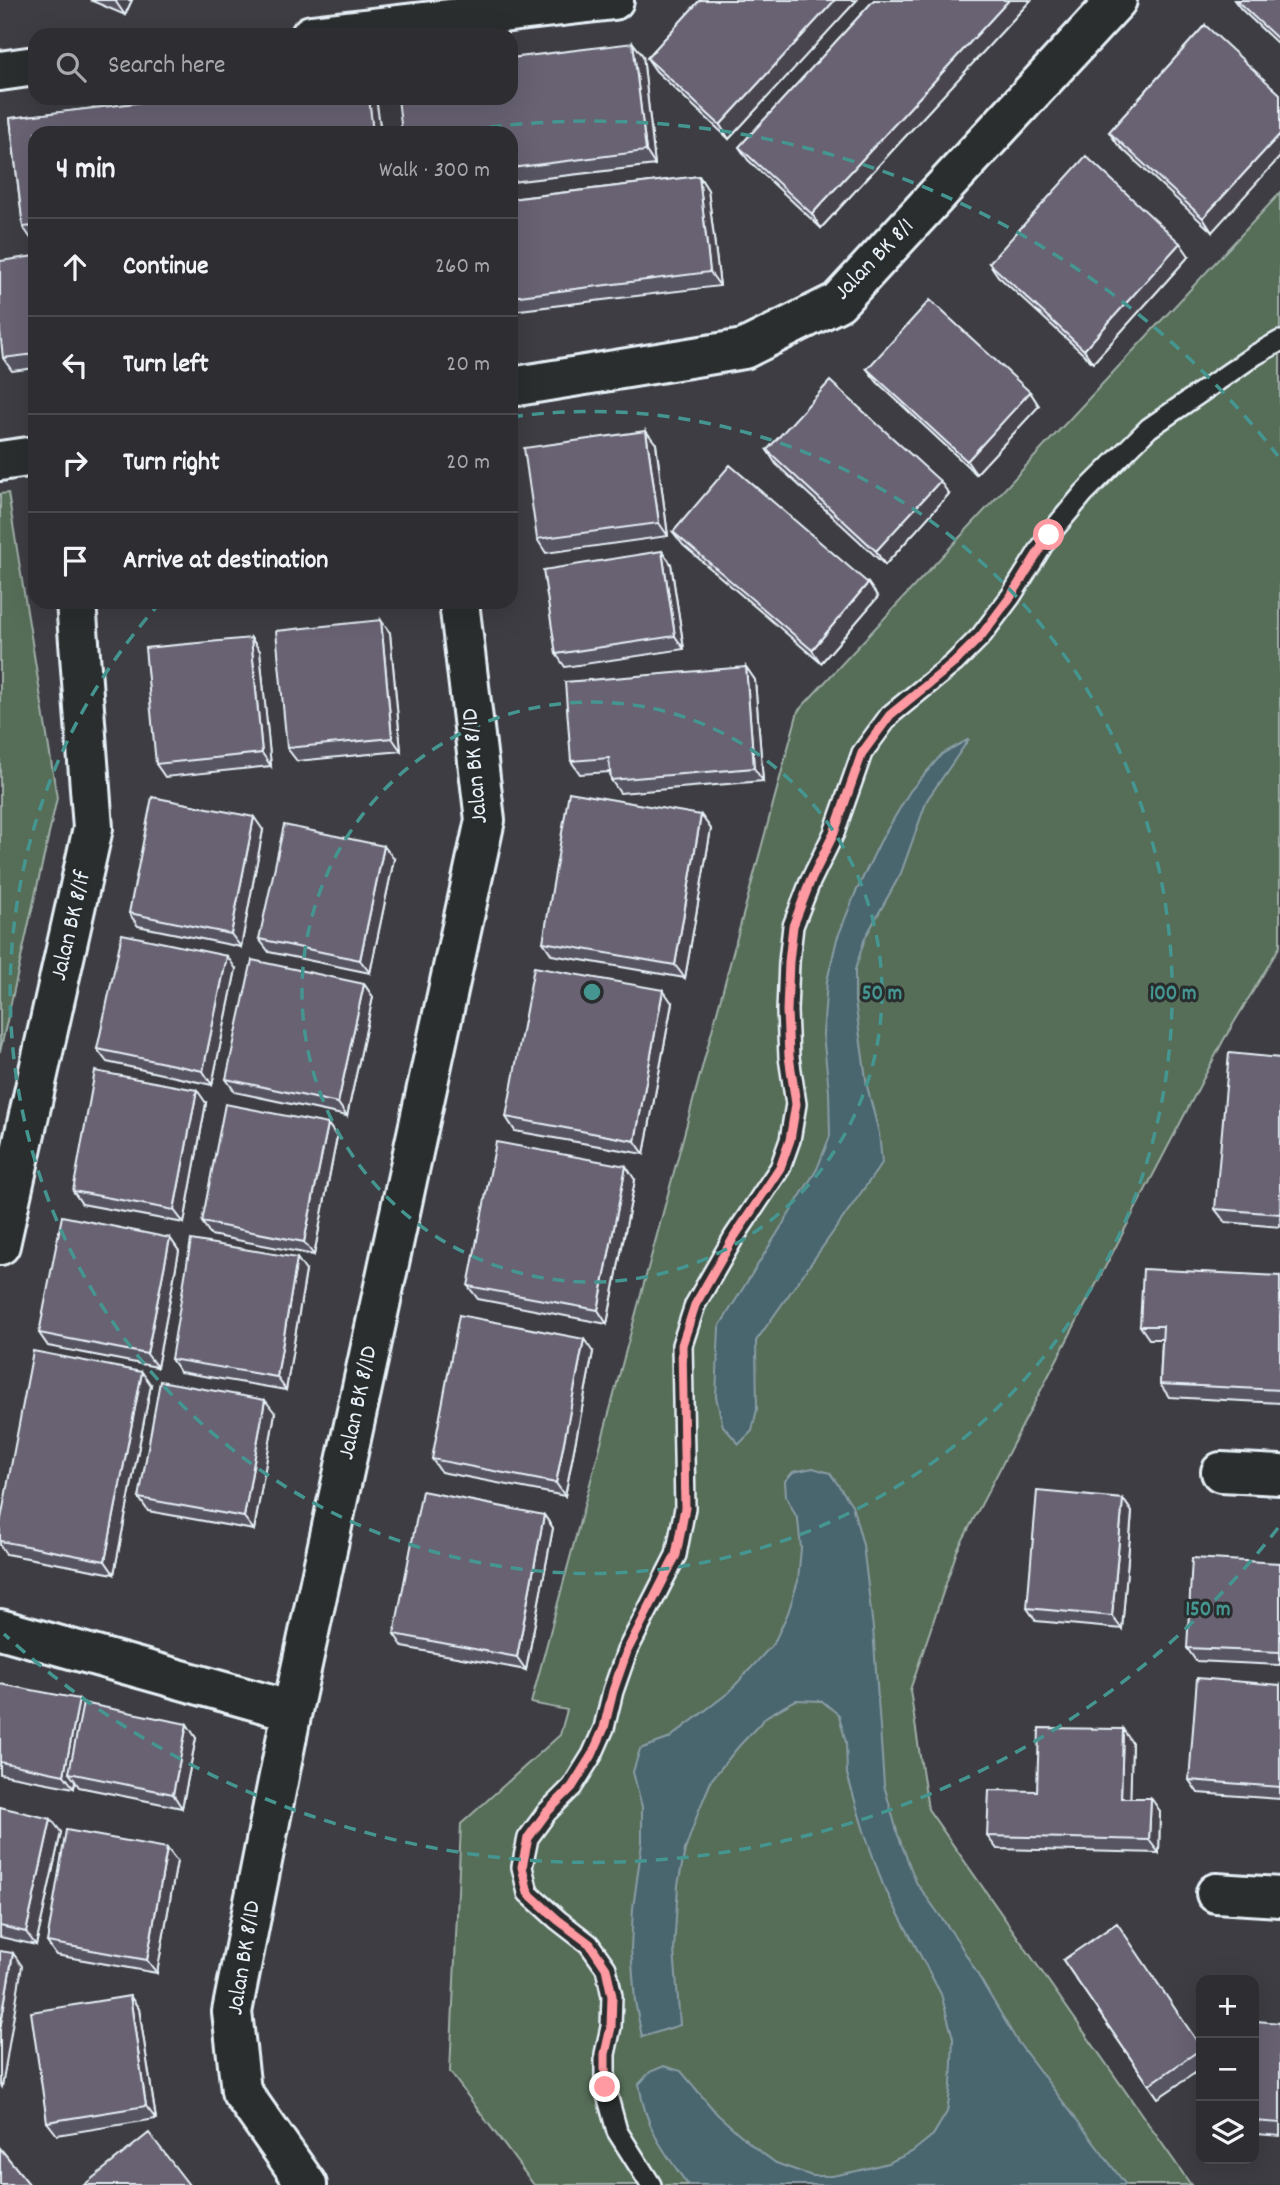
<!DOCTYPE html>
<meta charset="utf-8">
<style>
body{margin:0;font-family:Dekko,sans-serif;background:#3a3a3e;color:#f1f3f6}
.controls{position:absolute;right:21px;bottom:21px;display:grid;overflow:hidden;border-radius:14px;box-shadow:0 7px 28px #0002}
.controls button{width:63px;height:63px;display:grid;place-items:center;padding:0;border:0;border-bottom:2px solid #494a4d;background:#2e2e32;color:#f1f3f6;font:35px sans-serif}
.stop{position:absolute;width:21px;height:21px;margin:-16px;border:5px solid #ff9aa2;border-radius:50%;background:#fff}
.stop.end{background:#ff9aa2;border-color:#fff;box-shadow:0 2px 7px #0008}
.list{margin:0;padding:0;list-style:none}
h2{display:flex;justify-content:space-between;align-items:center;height:91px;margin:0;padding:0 28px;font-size:30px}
h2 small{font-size:23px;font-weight:400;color:#a7a8ac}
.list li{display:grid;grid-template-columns:46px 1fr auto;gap:21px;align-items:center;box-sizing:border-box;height:98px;padding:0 28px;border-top:2px solid #494a4d}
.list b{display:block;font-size:26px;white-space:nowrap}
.list em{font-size:23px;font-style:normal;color:#a7a8ac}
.icon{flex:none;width:38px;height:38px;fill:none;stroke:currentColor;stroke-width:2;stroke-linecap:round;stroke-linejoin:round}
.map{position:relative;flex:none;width:1280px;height:2185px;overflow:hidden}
.search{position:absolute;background:#2e2e32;box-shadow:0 7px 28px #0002;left:28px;top:28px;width:490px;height:77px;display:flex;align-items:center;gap:18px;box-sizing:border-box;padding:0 24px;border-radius:21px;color:#a7a8ac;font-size:26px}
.panel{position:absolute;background:#2e2e32;box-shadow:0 7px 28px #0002;left:28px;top:126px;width:490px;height:483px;border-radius:21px}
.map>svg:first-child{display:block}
.green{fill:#576d59;stroke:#a0afa8;stroke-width:2}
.water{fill:#49656d;stroke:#899da5;stroke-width:2}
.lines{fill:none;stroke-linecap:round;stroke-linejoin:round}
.lane-casing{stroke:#e8f1f8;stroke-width:24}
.street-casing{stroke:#e8f1f8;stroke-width:44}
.lane{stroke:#2a2d2e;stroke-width:19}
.street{stroke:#2a2d2e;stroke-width:38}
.wall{fill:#595463;stroke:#e8f1f8;stroke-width:2}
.shaded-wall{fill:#494550;stroke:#e8f1f8;stroke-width:2}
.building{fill:#686273;stroke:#e8f1f8;stroke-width:2}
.route{stroke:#ff9aa2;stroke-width:9}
.ring{fill:none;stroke:#459590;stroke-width:3.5;stroke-dasharray:12 9}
.labels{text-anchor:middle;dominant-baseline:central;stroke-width:6;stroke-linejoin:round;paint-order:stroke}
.street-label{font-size:24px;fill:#e8f1f8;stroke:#2a2d2e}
.centre{fill:#459590;stroke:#2a2d2e;stroke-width:3.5}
.ring-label{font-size:21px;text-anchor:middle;font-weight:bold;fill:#459590;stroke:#2a2d2e;stroke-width:6;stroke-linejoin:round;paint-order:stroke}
</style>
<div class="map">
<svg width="1280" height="2185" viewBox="0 0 1280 2185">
<rect width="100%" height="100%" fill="#3d3d43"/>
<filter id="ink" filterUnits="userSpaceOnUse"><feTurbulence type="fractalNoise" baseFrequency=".0143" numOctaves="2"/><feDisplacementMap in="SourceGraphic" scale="14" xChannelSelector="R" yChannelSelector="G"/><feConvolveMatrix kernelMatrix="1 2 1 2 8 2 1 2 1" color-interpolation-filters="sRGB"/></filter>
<g filter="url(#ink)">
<!-- green -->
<path class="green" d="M 1280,193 L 1280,946 L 1223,1041 L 957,1551 L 910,1690 L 928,1809 L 1191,2185 L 534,2185 L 450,2072 L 461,1824 L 560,1735 L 567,1710 L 531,1703 L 798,711 Z
M 8,493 L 57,798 L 0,1052 L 0,494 Z"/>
<!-- water -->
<path class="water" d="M 969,739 L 927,800 L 901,873 L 865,938 L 855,970 L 855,1001 L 867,1086 L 879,1133 L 882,1163 L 756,1341 L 757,1409 L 752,1431 L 739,1444 L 723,1426 L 716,1397 L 719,1327 L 817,1169 L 830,1136 L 829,1091 L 823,1034 L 827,981 L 837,939 L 855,894 L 880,842 L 910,791 L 942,754 Z
M 813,1468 L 830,1473 L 852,1505 L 863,1545 L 873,1628 L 884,1785 L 898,1835 L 916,1882 L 958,1941 L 1017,2041 L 1126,2185 L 688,2185 C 662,2149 646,2129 639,2084 L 650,2072 L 664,2066 L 681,2071 L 717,2114 L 754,2147 L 776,2163 L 812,2176 L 832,2176 L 857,2171 L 888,2163 L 912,2152 L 933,2135 L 947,2112 L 951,2085 L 953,2038 L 941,1994 L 883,1885 L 864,1831 L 847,1774 L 846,1743 L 839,1715 L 822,1701 L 796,1700 L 767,1716 L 739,1746 L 712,1779 L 699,1810 L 685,1850 L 678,1885 L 674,1950 L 680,2025 L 642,2037 L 635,2001 L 631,1949 L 633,1908 L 642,1843 L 642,1807 L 633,1772 L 640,1749 L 668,1739 L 728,1693 L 774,1643 L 788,1613 L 798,1581 L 801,1548 L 798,1520 L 786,1496 L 785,1481 L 793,1472 Z"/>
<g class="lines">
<!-- lane casing -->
<g class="lane-casing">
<path id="lane" d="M 651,2185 L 617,2131 L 605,2087 L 605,2054 L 611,2027 L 612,1996 L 606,1968 L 589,1944 L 558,1920 L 528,1893 L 522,1867 L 528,1838 L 547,1812 L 572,1787 L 592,1755 L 604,1728 L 613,1691 L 627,1651 L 676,1555 L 685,1508 L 682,1345 L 695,1305 L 734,1237 L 780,1168 L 790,1140 L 796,1104 L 789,1057 L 787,1011 L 789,962 L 793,926 L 810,882 L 834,833 L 862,753 L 890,715 L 954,663 L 981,636 L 1011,596 L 1049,535 L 1084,493 L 1149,428 L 1255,355 L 1280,341"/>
</g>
<!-- street casing -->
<g class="street-casing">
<path id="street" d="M 311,35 L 614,0
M 0,71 L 35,66
M 511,387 L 744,349 L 838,302 L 1117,0
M 0,461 L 35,456
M 0,1245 L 93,828 L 76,602
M 1221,1472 L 1280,1475
M 0,1629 L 292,1711
M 1216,1893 L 1280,1897
M 307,2185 L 241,2091 L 232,2012 L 292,1711 L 485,820 L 459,602"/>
</g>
<!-- lane -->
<use href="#lane" class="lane"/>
<!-- street -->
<use href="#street" class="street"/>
</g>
<!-- wall -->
<path class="wall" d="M 90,0 L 132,0 L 125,15 Z
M 700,0 L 857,0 L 729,139 L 656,71 L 647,58 Z
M 874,0 L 1031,0 L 821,228 L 748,160 L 739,147 Z
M 1234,0 L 1280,0 L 1280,46 L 1241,9 Z
M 1205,25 L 1212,232 L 1118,145 L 1109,132 Z
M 633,43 L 643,56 L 655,165 L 511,182 L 511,133 Z
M 178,98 L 376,98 L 381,133 L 35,133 L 35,240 L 32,240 L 23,227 L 10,118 Z
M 699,176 L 708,190 L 720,286 L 511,311 L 511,199 Z
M 35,256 L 35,368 L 12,371 L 3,358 Z
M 1189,256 L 1093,363 L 998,276 L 989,263 Z
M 867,369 L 1030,392 L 1039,406 L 976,474 L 877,382 Z
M 656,444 L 668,536 L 546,553 L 537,539 Z
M 767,450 L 949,494 L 885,565 L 776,464 Z
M 673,532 L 868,583 L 878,597 L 821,663 L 683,545 Z
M 662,551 L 671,564 L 684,649 L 565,667 L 556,654 Z
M 150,602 L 177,602 L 152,604 Z
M 390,633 L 401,751 L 297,761 L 287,748 Z
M 251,638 L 260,651 L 271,766 L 165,777 L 156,764 Z
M 746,667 L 755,680 L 763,781 L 620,793 L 611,780 L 610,772 L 580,774 L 571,761 Z
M 701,815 L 711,829 L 685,978 L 552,955 L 543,942 Z
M 263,830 L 241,947 L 138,926 L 129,913 Z
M 394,859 L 370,973 L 269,952 L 259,939 Z
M 236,969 L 212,1085 L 107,1062 L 97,1049 Z
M 364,984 L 373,997 L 347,1116 L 235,1092 L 226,1079 Z
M 672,1003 L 644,1154 L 515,1131 L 506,1117 Z
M 1280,1058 L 1280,1227 L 1225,1222 L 1215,1209 Z
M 206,1103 L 184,1223 L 82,1204 L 73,1191 Z
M 328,1124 L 337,1137 L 314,1255 L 211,1235 L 202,1222 Z
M 635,1180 L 607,1324 L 478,1299 L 468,1286 Z
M 170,1238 L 179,1251 L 157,1367 L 48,1346 L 39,1333 Z
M 306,1271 L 286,1390 L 180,1372 L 171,1359 Z
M 1280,1276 L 1280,1403 L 1169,1397 L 1160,1384 L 1162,1339 L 1149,1339 L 1140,1326 Z
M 593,1352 L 565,1496 L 441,1472 L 432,1459 Z
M 151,1385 L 114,1574 L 6,1554 L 0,1545 L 0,1524 Z
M 275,1413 L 254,1530 L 148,1511 L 139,1498 Z
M 1123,1499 L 1132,1512 L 1122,1629 L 1036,1621 L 1027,1608 Z
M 544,1515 L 553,1528 L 526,1670 L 403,1647 L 394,1634 Z
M 1280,1563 L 1280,1665 L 1196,1661 L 1187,1648 Z
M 0,1684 L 83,1706 L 196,1738 L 182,1808 L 79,1787 L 75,1781 L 74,1788 L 0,1774 Z
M 1280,1685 L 1280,1799 L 1198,1793 L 1189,1780 Z
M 1132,1743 L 1130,1798 L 1160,1811 L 1159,1853 L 997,1849 L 987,1836 L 1037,1791 Z
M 0,1807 L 61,1832 L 36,1945 L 0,1937 Z
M 177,1861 L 157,1973 L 56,1955 L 47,1942 Z
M 1063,1960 L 1201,2046 L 1201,2069 L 1158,2098 Z
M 130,1996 L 139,2009 L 156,2119 L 57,2135 L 47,2122 Z
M 1280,2023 L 1280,2136 L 1257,2134 L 1254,2130 L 1254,2045 Z"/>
<!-- shaded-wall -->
<path class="shaded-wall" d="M 117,0 L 132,0 L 125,15 L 116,2 Z
M 835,0 L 857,0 L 729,139 L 720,125 Z
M 1009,0 L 1031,0 L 821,228 L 812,214 Z
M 633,43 L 643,56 L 655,165 L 646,151 Z
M 369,98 L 376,98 L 381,133 L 373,133 Z
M 1280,134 L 1280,157 L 1212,232 L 1203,218 Z
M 699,176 L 708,190 L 720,286 L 710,272 Z
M 1180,243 L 1189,256 L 1093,363 L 1084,350 Z
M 1030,392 L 1039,406 L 976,474 L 967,461 Z
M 646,431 L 656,444 L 668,536 L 659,523 Z
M 940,481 L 949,494 L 885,565 L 876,551 Z
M 662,551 L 671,564 L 684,649 L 675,636 Z
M 868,583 L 878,597 L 821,663 L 812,650 Z
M 381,620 L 390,633 L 401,751 L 392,738 Z
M 251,638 L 260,651 L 271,766 L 262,753 Z
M 746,667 L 755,680 L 763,781 L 754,768 Z
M 701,815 L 711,829 L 685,978 L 675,965 Z
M 254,817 L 263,830 L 241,947 L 231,934 Z
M 384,846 L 394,859 L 370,973 L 360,960 Z
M 227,956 L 236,969 L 212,1085 L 203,1071 Z
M 364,984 L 373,997 L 347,1116 L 338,1103 Z
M 663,990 L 672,1003 L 644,1154 L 635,1141 Z
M 197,1090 L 206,1103 L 184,1223 L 174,1210 Z
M 328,1124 L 337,1137 L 314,1255 L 304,1242 Z
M 626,1166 L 635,1180 L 607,1324 L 598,1310 Z
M 170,1238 L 179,1251 L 157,1367 L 147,1354 Z
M 297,1258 L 306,1271 L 286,1390 L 277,1377 Z
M 584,1339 L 593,1352 L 565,1496 L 556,1483 Z
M 142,1372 L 151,1385 L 114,1574 L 105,1561 Z
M 265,1400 L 275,1413 L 254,1530 L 244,1517 Z
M 1123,1499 L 1132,1512 L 1122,1629 L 1112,1616 Z
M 544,1515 L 553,1528 L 526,1670 L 517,1657 Z
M 79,1699 L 88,1712 L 69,1773 L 75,1781 L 74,1788 L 64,1775 Z
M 187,1724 L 196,1738 L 182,1808 L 173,1794 Z
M 1123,1729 L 1132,1743 L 1130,1811 L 1121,1798 Z
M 1151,1798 L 1160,1811 L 1159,1853 L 1149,1840 Z
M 51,1819 L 61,1832 L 36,1945 L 26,1932 Z
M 167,1848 L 177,1861 L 157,1973 L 147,1960 Z
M 13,1953 L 22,1966 L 2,2087 L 0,2084 L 0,2029 Z
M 130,1996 L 139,2009 L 156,2119 L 146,2106 Z"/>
<!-- building -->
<path class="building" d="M 700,0 L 835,0 L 720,125 L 647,58 Z
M 874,0 L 1009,0 L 812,214 L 739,147 Z
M 1236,0 L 1280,0 L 1280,41 Z
M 1205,25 L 1280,94 L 1280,134 L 1203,218 L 1109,132 Z
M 633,43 L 646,151 L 511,168 L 511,133 L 402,133 L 398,98 L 511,98 L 511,58 Z
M 178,98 L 369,98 L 373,133 L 35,133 L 35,226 L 23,227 L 10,118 Z
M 1086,156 L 1180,243 L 1084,350 L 989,263 Z
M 699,176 L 710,272 L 511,297 L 511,199 Z
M 35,256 L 35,354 L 3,358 L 0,331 L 0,261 Z
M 930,300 L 1030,392 L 967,461 L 867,369 Z
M 830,381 L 940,481 L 876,551 L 767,450 Z
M 646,431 L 659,523 L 537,539 L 524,448 Z
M 730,465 L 868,583 L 812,650 L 673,532 Z
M 662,551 L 675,636 L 556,654 L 543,570 Z
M 381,620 L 392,738 L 287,748 L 276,631 Z
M 251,638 L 262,753 L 156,764 L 145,648 Z
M 746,667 L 754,768 L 611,780 L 609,758 L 571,761 L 565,682 Z
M 569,792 L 701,815 L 675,965 L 543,942 Z
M 152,797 L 254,817 L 231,934 L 129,913 Z
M 284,825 L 384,846 L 360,960 L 259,939 Z
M 122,934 L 227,956 L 203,1071 L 97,1049 Z
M 252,960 L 364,984 L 338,1103 L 226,1079 Z
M 534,967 L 663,990 L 635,1141 L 506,1117 Z
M 1229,1053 L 1280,1058 L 1280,1214 L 1215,1209 Z
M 95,1071 L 197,1090 L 174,1210 L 73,1191 Z
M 225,1104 L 328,1124 L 304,1242 L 202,1222 Z
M 496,1142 L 626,1166 L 598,1310 L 468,1286 Z
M 62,1216 L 170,1238 L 147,1354 L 39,1333 Z
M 191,1240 L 297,1258 L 277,1377 L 171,1359 Z
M 1143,1269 L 1280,1276 L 1280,1390 L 1160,1384 L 1163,1326 L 1140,1326 Z
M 459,1315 L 584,1339 L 556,1483 L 432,1459 Z
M 33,1351 L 142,1372 L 105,1561 L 0,1541 L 0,1524 Z
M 160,1381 L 265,1400 L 244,1517 L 139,1498 Z
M 422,1491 L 544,1515 L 517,1657 L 394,1634 Z
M 1037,1491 L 1123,1499 L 1112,1616 L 1027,1608 Z
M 1192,1558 L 1280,1563 L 1280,1652 L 1187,1648 Z
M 1197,1678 L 1280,1685 L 1280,1787 L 1189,1780 Z
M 0,1684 L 79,1699 L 64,1775 L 0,1762 Z
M 83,1703 L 187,1724 L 173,1794 L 69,1773 Z
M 1039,1728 L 1123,1729 L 1121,1798 L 1151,1798 L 1149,1840 L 987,1836 L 989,1790 L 1037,1791 Z
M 0,1807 L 51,1819 L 26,1932 L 0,1926 Z
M 66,1830 L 167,1848 L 147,1960 L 47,1942 Z
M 1117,1923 L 1201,2047 L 1201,2049 L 1149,2085 L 1063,1960 Z
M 0,1951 L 13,1953 L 0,2029 Z
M 130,1996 L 146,2106 L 47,2122 L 31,2012 Z
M 1256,2021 L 1280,2023 L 1280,2123 L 1254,2121 L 1254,2045 Z
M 149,2133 L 189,2185 L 84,2185 Z
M 0,2148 L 30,2185 L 0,2185 Z"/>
</g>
<g class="lines" filter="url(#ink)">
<!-- route -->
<path class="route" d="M 605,2087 L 605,2054 L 611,2027 L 612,1996 L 606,1968 L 590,1944 L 558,1920 L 528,1893 L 522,1867 L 528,1838 L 547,1812 L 572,1787 L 592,1755 L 604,1728 L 613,1691 L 627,1651 L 676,1555 L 685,1508 L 682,1345 L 695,1305 L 734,1237 L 780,1168 L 790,1140 L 796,1104 L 789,1056 L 787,1011 L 789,962 L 793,926 L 810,882 L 834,833 L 862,753 L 890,715 L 954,663 L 981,636 L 1011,596 L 1049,535"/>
</g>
<!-- distance rings -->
<g class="ring">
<circle cx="592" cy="992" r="290"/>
<path d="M511 417A581 581 0 1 1 160 603"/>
<path d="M1278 1528A871 871 0 0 1 4 1634M448 133A871 871 0 0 1 1278 456"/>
</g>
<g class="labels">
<!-- street labels -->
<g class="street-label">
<text transform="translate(875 260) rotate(-46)">Jalan BK 8/1</text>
<text transform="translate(476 766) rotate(-95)">Jalan BK 8/1D</text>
<text transform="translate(72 926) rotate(-77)">Jalan BK 8/1f</text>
<text transform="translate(359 1403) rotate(-78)">Jalan BK 8/1D</text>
<text transform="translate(245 1958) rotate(-81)">Jalan BK 8/1D</text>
</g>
</g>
<circle cx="592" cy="992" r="10" class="centre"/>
<g class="ring-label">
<text x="882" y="999">50 m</text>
<text x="1173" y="999">100 m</text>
<text x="1208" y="1615">150 m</text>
</g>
</svg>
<div class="controls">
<button>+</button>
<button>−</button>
<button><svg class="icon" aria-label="layers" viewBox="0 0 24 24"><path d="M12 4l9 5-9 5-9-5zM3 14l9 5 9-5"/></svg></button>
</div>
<div class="stop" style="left:1049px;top:535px"></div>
<div class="stop end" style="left:605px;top:2087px"></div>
<div class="search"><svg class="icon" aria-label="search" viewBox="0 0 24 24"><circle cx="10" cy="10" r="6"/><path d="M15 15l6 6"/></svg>Search here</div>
<section class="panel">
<h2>4 min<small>Walk · 300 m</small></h2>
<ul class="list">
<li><svg class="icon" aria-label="ahead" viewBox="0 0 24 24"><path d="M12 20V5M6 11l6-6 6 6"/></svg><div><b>Continue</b></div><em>260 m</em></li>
<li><svg class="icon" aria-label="left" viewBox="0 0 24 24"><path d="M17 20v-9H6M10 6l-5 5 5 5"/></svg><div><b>Turn left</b></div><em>20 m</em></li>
<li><svg class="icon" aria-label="right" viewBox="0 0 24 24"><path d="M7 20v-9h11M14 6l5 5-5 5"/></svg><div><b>Turn right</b></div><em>20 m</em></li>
<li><svg class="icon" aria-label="arrive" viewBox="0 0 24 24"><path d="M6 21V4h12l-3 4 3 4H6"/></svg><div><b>Arrive at destination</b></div></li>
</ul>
</section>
</div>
